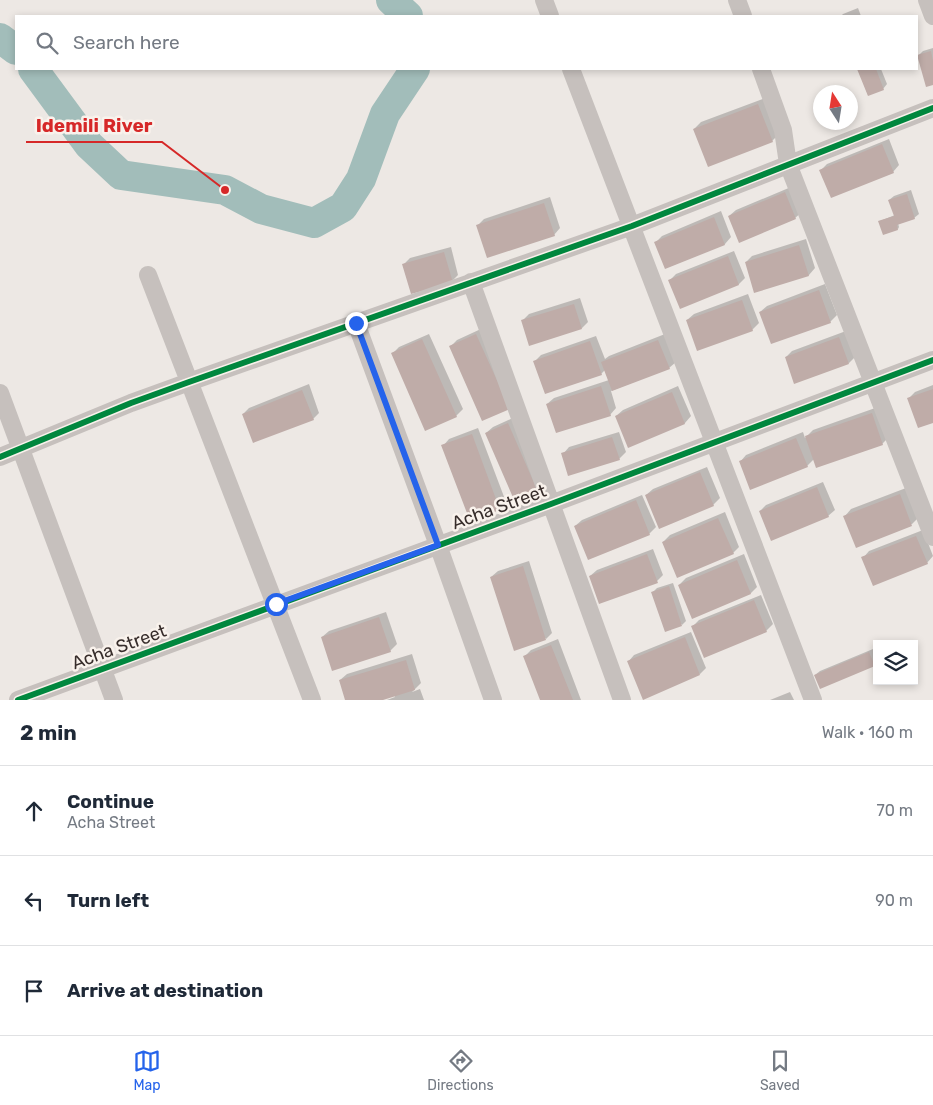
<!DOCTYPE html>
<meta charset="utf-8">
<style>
body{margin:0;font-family:Rubik,sans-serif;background:#f6f6f7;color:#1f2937}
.controls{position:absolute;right:15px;bottom:15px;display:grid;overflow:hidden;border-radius:0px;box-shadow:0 2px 8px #0003}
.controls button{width:45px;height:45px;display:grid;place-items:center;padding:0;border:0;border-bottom:1px solid #e0e1e3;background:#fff;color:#1f2937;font:25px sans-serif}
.compass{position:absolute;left:813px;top:85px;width:45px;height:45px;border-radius:50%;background:#fff;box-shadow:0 2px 8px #0003;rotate:348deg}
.stop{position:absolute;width:15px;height:15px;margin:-11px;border:4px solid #2563eb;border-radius:50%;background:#fff}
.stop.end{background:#2563eb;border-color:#fff;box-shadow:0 1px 5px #0008}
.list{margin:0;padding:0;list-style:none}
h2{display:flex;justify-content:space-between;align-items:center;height:65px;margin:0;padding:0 20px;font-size:21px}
h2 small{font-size:16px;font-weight:400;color:#747a83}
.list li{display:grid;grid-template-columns:32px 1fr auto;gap:15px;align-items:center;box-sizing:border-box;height:90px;padding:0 20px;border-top:1px solid #e0e1e3}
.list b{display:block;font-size:19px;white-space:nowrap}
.list p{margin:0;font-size:16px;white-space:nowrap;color:#747a83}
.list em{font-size:16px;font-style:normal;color:#747a83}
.icon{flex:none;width:28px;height:28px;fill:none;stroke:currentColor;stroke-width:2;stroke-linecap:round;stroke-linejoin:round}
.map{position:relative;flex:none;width:933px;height:700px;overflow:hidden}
.search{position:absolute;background:#fff;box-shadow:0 2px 8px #0003;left:15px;right:15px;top:15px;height:55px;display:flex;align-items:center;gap:12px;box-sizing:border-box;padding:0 18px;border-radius:0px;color:#747a83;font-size:19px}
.sheet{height:335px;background:#fff}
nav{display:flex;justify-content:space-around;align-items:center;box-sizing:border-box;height:70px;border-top:1px solid #e0e1e3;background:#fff;font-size:14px;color:#747a83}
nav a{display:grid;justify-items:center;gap:2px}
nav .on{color:#2563eb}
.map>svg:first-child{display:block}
.shadow{fill:#0003}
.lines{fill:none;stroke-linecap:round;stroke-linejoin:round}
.river{stroke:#a2bdba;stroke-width:30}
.building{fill:#bfaca8}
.minor{stroke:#c6c0bd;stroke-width:18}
.cycleway-casing{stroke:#f9f2ec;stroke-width:9}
.cycleway{stroke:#00873e;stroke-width:6}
.route{stroke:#2563eb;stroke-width:6}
.labels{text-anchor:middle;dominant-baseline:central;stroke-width:5;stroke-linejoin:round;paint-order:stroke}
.street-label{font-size:18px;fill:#372d2b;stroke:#f9f2ec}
.leader{fill:none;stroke:#d62828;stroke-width:2}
.callout-dot{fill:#d62828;stroke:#f9f2ec;stroke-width:2}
.callout-label{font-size:19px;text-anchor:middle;font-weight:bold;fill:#d62828;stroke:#f9f2ec;stroke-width:5;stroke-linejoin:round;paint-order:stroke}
</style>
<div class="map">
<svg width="933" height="700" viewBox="0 0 933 700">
<rect width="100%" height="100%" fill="#ede8e4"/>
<!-- shadow -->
<path class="shadow" d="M 858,8 L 861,16 L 841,16 L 843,14 Z
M 933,48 L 933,84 L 919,55 L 923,51 Z
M 858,69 L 881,69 L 887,84 L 883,89 L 868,95 Z
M 765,98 L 778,135 L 772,141 L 694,129 L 701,122 Z
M 889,139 L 899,165 L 893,172 L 821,170 L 827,164 Z
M 791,187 L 802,212 L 795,218 L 729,216 L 736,210 Z
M 911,190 L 919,214 L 914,218 L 898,223 L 899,227 L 898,229 L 880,221 L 895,215 L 889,200 L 894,196 Z
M 550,197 L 560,228 L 554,235 L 477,226 L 484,219 Z
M 721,211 L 731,237 L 725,244 L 666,268 L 656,242 L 662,236 Z
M 806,239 L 815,268 L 809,275 L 755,292 L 746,262 L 752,256 Z
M 451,247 L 458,275 L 452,281 L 404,264 L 410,258 Z
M 734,251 L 745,278 L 739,284 L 681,307 L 670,280 L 676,274 Z
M 825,284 L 837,315 L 830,322 L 760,312 L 767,306 Z
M 748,294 L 759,323 L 752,330 L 687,320 L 694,314 Z
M 580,298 L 588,322 L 582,328 L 522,321 L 529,314 Z
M 483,328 L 516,401 L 451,346 L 457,340 Z
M 846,331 L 855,357 L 849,363 L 786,357 L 792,351 Z
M 429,334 L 463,409 L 456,416 L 392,354 L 399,347 Z
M 665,334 L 676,362 L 669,368 L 611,391 L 616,408 L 610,415 L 547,404 L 554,398 L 609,380 L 605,370 L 601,374 L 535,361 L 541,355 L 596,336 L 605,359 L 609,356 Z
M 309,384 L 319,413 L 313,419 L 243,414 L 249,408 Z
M 933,385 L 933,421 L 909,398 L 915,392 Z
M 678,386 L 691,416 L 685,423 L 629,446 L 616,416 L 623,410 Z
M 878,407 L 889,437 L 882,444 L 814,459 L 807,466 L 740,462 L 746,455 L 803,432 L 805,438 L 813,430 Z
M 515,417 L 538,491 L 486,433 L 493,427 Z
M 478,428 L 506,502 L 499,509 L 443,446 L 449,439 Z
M 619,432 L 626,452 L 619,459 L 563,454 L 569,447 Z
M 707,467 L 720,498 L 713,505 L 660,527 L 646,495 L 653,489 Z
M 823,482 L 835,510 L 828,516 L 760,511 L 766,505 Z
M 906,488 L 918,518 L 912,524 L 857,546 L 845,516 L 851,509 Z
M 642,495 L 656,527 L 649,534 L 575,526 L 582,520 Z
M 725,512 L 739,547 L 733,553 L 663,542 L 670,535 Z
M 923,530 L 933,556 L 927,563 L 863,558 L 869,551 Z
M 653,549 L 663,575 L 657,581 L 590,576 L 597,570 Z
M 744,554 L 757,587 L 751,593 L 693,617 L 679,585 L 686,578 Z
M 529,561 L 552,633 L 546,639 L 491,577 L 498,571 Z
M 673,583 L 686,621 L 682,625 L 653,592 L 657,588 Z
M 761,595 L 773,624 L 766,631 L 692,627 L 699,620 Z
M 386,612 L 397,644 L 390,651 L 322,637 L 329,631 Z
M 691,632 L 706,668 L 700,674 L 628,662 L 634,655 Z
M 558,639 L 581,700 L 542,700 L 525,656 L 531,650 Z
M 873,649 L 877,658 L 877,662 L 874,665 L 815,675 L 820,671 Z
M 412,654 L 421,683 L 412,692 L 420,689 L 424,700 L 387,700 L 395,697 L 394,695 L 379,700 L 346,700 L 340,680 L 347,674 Z
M 790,692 L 794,700 L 770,700 Z"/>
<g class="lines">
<!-- river -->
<path class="river" d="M 391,0 L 408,16
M 0,38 L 16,50
M 33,69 L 89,145 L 121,175 L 225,190 L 261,209 L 314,223 L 343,207 L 361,179 L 385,114 L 415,69"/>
</g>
<!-- building -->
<path class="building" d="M 931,51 L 933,61 L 933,85 L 926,87 L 917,55 Z
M 857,69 L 876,69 L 884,90 L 868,96 Z
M 758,104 L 773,142 L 708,167 L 693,129 Z
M 882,144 L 894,173 L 831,198 L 819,170 Z
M 785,192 L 796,219 L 739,243 L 728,216 Z
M 907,194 L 915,219 L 897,225 L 898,230 L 883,235 L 878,221 L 894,216 L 888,200 Z
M 544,203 L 555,236 L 487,258 L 476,225 Z
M 714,217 L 725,245 L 665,269 L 654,242 Z
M 799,245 L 809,276 L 754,293 L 745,262 Z
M 444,252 L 453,283 L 411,294 L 402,264 Z
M 728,256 L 739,285 L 680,309 L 668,280 Z
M 819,290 L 831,323 L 771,344 L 759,312 Z
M 742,300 L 753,331 L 697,351 L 686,320 Z
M 574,304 L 582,329 L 529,346 L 521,320 Z
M 476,334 L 510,409 L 482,421 L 449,346 Z
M 839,337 L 849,364 L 794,384 L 785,357 Z
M 422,339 L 457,417 L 425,431 L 391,353 Z
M 658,340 L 670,369 L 612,391 L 601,362 Z
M 590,341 L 602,375 L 545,394 L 533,361 Z
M 601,386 L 611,416 L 556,433 L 546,404 Z
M 933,389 L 933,423 L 918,428 L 907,398 Z
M 302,390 L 314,420 L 253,443 L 242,414 Z
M 672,392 L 685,424 L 628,448 L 615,416 Z
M 872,413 L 883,445 L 816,468 L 805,436 Z
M 508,423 L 538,492 L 515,502 L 485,433 Z
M 472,434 L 500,510 L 470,521 L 441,445 Z
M 612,437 L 620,460 L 568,476 L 561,453 Z
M 796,438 L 808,467 L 750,490 L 739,461 Z
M 700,472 L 714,506 L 659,529 L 645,495 Z
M 817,487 L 829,517 L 771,541 L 759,511 Z
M 900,494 L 912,526 L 856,548 L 843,516 Z
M 636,500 L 650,535 L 588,560 L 574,526 Z
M 718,518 L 734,554 L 677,578 L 662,542 Z
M 916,536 L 928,564 L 873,586 L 861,557 Z
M 647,554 L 658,583 L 599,604 L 589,576 Z
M 737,560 L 751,594 L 692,619 L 678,585 Z
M 523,566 L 546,640 L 514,651 L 490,577 Z
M 669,586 L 682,626 L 665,632 L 651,592 Z
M 754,600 L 767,632 L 704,658 L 691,626 Z
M 379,617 L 391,652 L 332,671 L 321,637 Z
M 685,637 L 700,675 L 643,700 L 627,661 Z
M 551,645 L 573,700 L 540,700 L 523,656 Z
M 869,652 L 875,666 L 820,689 L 814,675 Z
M 406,660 L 415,690 L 383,700 L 345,700 L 339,680 Z"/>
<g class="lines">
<!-- minor -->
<path class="minor" d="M 544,0 L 550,16
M 737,0 L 743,16
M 927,0 L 933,16
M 571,69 L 813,700
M 761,69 L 783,130 L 788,164 L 933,537
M 148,275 L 312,700
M 471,282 L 622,700
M 356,323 L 438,545 L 493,700
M 0,393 L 114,700
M 0,457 L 131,403 L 189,382 L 632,226 L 933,108
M 18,700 L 551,504 L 933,360"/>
<!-- cycleway casing -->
<g class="cycleway-casing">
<path id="cycleway" d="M 0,457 L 131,403 L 189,382 L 632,226 L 933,108
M 18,700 L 551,504 L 933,360"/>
</g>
<!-- cycleway -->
<use href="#cycleway" class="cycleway"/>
</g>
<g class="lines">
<!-- route -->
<path class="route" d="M 276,604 L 438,545 L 356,323"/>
</g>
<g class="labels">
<!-- street labels -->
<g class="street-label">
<text transform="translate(499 507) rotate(-20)">Acha Street</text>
<text transform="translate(119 647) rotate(-20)">Acha Street</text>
</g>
</g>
<!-- callouts -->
<path class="leader" d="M225 190L162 142H26"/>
<circle class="callout-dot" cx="225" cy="190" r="5"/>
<g class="callout-label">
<text x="94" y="132">Idemili River</text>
</g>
</svg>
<div class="controls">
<button><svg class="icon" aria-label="layers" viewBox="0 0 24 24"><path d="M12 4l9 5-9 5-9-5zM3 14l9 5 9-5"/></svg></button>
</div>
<svg class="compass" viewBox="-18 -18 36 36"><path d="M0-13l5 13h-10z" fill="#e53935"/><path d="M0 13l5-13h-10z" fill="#747a83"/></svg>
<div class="stop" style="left:276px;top:604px"></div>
<div class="stop end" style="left:356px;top:323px"></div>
<div class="search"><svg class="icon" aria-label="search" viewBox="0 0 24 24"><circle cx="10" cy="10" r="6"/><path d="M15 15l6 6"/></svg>Search here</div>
</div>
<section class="sheet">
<h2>2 min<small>Walk · 160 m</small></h2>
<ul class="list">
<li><svg class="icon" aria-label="ahead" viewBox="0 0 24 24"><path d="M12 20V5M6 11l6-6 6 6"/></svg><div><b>Continue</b><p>Acha Street</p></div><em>70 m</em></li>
<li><svg class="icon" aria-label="left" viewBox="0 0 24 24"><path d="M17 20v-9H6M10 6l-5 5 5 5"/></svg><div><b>Turn left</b></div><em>90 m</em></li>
<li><svg class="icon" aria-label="arrive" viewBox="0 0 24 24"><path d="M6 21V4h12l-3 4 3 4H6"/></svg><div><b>Arrive at destination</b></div></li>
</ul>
</section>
<nav>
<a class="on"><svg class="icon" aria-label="map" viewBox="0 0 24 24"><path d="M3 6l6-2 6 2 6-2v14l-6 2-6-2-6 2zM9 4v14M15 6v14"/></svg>Map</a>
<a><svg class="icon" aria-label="directions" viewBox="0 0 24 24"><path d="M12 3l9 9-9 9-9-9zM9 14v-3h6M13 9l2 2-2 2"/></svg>Directions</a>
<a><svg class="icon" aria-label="saved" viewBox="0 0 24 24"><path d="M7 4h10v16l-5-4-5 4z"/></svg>Saved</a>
</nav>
